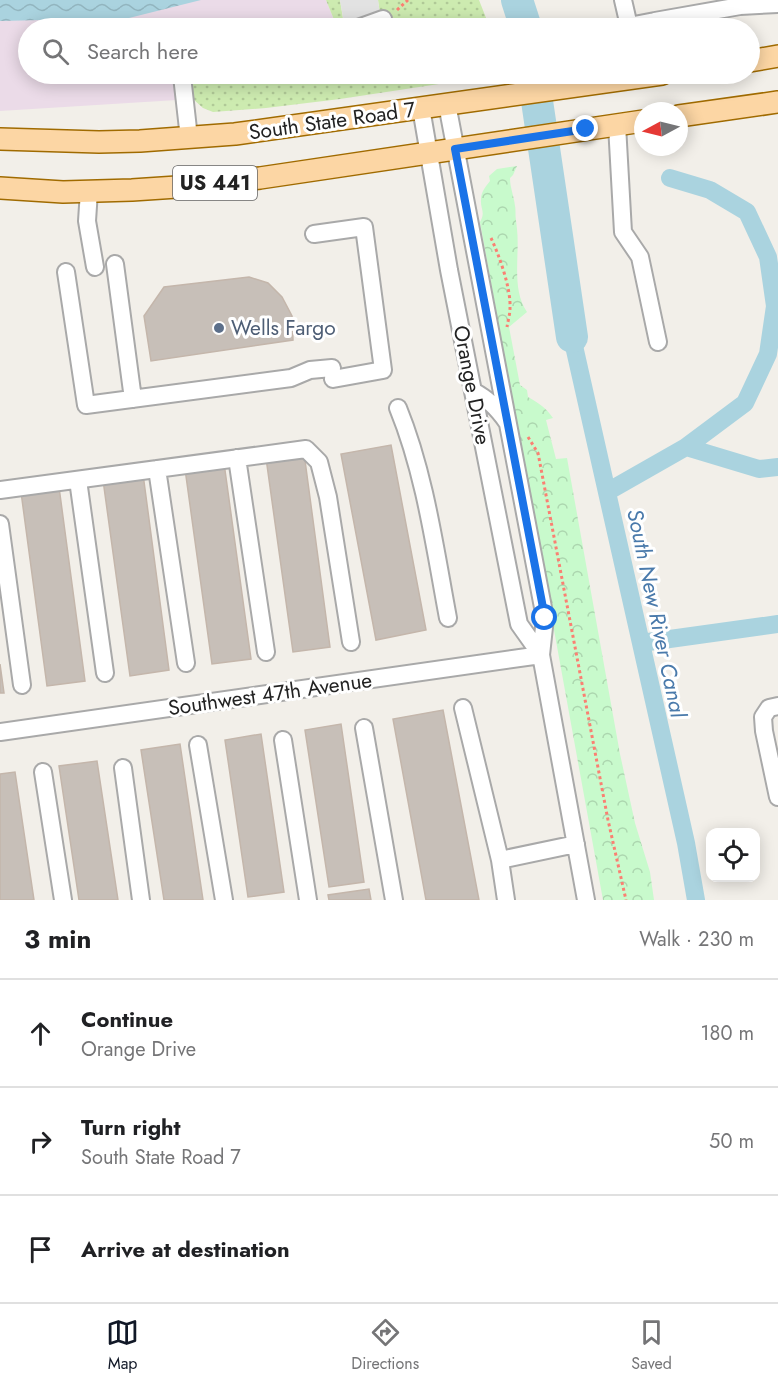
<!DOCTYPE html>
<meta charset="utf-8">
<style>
body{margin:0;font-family:Jost,sans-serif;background:#f2f2f2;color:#202124}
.controls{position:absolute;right:18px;bottom:18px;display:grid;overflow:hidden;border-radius:12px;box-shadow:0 3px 15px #0003}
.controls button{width:54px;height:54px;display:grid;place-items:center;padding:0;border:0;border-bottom:2px solid #e0e0e0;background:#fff;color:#202124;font:30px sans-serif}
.compass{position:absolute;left:634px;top:102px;width:54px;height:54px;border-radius:50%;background:#fff;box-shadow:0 3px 15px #0003;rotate:263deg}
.stop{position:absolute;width:18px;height:18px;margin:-14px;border:4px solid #1a73e8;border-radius:50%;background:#fff}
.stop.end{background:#1a73e8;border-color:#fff;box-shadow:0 2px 6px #0008}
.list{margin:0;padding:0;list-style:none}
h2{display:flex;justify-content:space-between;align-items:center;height:78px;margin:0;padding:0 24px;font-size:26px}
h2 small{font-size:20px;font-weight:400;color:#757577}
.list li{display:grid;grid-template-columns:39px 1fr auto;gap:18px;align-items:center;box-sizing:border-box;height:108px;padding:0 24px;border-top:2px solid #e0e0e0}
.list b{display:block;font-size:22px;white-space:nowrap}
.list p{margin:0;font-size:20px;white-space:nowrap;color:#757577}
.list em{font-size:20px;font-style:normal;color:#757577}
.icon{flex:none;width:33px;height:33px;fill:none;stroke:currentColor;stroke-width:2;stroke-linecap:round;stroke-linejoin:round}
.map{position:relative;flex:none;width:778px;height:900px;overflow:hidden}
.search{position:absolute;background:#fff;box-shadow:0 3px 15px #0003;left:18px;right:18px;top:18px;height:66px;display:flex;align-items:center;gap:15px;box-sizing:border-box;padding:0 21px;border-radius:33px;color:#757577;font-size:22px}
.sheet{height:402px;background:#fff}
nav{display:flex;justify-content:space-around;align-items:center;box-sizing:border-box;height:84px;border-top:2px solid #e0e0e0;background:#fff;font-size:16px;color:#757577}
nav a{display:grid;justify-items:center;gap:3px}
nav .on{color:#111827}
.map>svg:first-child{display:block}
.industrial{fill:#ebdbe8}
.grass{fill:url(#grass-dots)}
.park{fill:url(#park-crowns)}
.parking{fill:#e2e2e2}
.water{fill:url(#water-waves)}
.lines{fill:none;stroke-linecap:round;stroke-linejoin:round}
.canal{stroke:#aad3df;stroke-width:18}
.river{stroke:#aad3df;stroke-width:32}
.building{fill:#c7bfb8;stroke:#c4b6ab;stroke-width:1.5}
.minor-casing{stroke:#a9a9a9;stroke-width:20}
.major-casing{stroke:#a06b00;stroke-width:24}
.path{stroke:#fa8072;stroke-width:3;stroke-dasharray:3 3;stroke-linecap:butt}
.minor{stroke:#fff;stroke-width:16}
.major{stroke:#fcd6a4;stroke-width:21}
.route{stroke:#1a73e8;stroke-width:8}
.service-dot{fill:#5c6f8a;stroke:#fff;stroke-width:2}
.labels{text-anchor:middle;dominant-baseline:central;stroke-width:6;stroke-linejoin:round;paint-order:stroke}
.shield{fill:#fff;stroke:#646464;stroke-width:1.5}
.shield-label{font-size:20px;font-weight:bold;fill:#222}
.street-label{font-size:21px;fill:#222;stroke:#fff}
.service-label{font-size:21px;fill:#4e5e75;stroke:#fff;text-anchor:start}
.water-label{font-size:22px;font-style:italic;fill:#4a7aab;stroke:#fff}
</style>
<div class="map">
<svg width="778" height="900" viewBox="0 0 778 900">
<defs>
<pattern id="grass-dots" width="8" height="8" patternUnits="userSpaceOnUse" patternTransform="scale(1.5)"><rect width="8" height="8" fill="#cdebb0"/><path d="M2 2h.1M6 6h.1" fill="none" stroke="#b0c997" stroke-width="1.8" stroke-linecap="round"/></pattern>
<pattern id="park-crowns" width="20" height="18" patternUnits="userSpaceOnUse" patternTransform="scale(1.5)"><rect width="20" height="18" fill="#c8facc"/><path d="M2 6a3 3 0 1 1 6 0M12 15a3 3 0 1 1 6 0" fill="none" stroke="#acd6af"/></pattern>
<pattern id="water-waves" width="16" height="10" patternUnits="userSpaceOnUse" patternTransform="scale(1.5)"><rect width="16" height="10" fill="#aad3df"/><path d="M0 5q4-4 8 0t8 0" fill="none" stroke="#92b5bf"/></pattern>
</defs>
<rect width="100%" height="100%" fill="#f2efe9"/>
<!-- industrial -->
<path class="industrial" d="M 0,0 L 326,0 L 337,27 L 342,24 L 343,19 L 345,28 L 28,28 L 28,74 L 192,74 L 190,79 L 193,99 L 0,111 Z"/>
<!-- grass -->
<path class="grass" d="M 326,0 L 340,0 L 343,19 L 342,24 L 337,27 Z
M 378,0 L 479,0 L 490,28 L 382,28 Z
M 192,74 L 495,74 L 440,80 L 439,84 L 340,99 L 266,108 L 213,112 L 203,108 L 193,99 L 190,79 Z"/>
<!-- park -->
<path class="park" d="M 517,166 L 513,175 L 510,178 C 510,188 514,196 515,206 C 516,210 515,215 516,220 C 516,221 517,228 517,229 C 520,255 511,289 527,312 L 509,327 L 520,385 L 527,390 L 528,397 C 539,403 546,408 553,418 L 546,420 L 556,459 L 567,458 L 620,754 L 635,823 L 650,872 L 654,900 L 603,900 L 480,222 C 486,212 480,209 481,199 C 481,192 486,186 490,181 L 489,176 L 497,169 Z"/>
<!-- parking -->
<path class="parking" d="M 340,0 L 378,0 L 382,28 L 345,28 Z"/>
<!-- water -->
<path class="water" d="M 0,0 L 201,0 L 129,18 L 0,21 Z"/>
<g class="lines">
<!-- canal -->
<path class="canal" d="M 670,178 L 710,190 L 747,212 L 768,257 L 775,306 L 768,354 L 745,403 L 686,447
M 572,337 L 686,843 L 696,900
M 607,492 L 686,447 L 759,469 L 778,467
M 641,643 L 778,624"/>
<!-- river -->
<path class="river" d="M 517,0 L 526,28
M 533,74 L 572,337"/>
</g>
<!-- building -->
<path class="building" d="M 249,277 L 268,283 L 282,297 L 292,316 L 293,340 L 151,361 L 144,316 L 164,287 Z
M 391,445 L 426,630 L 376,640 L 341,454 Z
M 304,453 L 330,647 L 293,652 L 266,458 Z
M 224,463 L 251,659 L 212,664 L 185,469 Z
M 143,474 L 169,670 L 130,676 L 103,480 Z
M 59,487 L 85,681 L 47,686 L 21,492 Z
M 0,664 L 4,693 L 0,693 Z
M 443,710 L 479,900 L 426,900 L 393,719 Z
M 341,724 L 364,882 L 329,887 L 305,730 Z
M 261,734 L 284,892 L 248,897 L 225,740 Z
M 180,744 L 203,900 L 164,900 L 141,750 Z
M 97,761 L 118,900 L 79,900 L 59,766 Z
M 15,772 L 34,900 L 0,900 L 0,774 Z
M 369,889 L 371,900 L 329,900 L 328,895 Z"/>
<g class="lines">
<!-- minor casing -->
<g class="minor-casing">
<path id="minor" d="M 623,0 L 629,26 L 655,21 L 656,28
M 655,21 L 740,6 L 778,4
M 358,28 L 383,19
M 183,74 L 182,76 L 189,138
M 447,104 L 545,618 L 541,655 L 586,900
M 421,108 L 449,270 L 519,624 L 541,655
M 617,125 L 623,232 L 640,257 L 658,342
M 89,191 L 87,221 L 95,267
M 314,234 L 364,227 L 383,370 L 333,379
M 115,264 L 133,399
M 66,272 L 86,405 L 291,378 L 310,370 L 332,368
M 473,391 C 488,399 497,408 507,422
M 398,408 C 425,474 435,549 448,618
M 237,458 L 266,652
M 157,469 L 186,663
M 78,480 L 105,673
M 0,490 L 306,449 L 319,462 L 328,497 L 351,642
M 0,524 L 22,685
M 778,706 L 769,708 L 763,717 L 764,731 L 778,797
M 463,708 L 500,860 L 506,900
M 364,728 L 394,900
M 0,732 L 541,655
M 283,740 L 308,900
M 198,745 L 224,900
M 123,768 L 141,900
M 43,772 L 63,900
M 500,860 L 576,844"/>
</g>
<!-- major casing -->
<g class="major-casing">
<path id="major" d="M 750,61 L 778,56
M 679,116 L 778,102
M 0,139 L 99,142 L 140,141 L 235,134 L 662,74
M 0,188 L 63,192 L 132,190 L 192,186 L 260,178 L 643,121"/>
</g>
<!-- path -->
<path class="path" d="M 397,10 L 408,0
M 491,238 C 499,255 511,288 510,308 C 510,314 508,321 507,327
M 528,437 L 538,453 L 608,820 L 626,900"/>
<!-- minor -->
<use href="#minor" class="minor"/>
<!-- major -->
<use href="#major" class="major"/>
</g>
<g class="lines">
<!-- route -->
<path class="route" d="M 545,618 L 455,149 L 586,129"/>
</g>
<!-- markers -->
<circle class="service-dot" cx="219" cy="328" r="6"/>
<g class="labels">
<!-- shield labels -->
<rect class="shield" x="173" y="166" width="84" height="34" rx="4.5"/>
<g class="shield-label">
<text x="215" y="183">US 441</text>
</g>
<!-- street labels -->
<g class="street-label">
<text transform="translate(332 121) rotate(-8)">South State Road 7</text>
<text transform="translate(472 385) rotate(79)">Orange Drive</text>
<text transform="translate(270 694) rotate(-8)">Southwest 47th Avenue</text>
</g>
<!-- service labels -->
<g class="service-label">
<text x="231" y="328">Wells Fargo</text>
</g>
<!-- water labels -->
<g class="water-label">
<text transform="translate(657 613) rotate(78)">South New River Canal</text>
</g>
</g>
</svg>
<div class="controls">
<button><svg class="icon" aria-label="locate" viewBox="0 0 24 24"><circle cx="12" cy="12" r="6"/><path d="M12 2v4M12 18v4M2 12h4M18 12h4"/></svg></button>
</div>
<svg class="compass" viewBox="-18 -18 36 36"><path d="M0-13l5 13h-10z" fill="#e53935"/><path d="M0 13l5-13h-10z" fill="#757577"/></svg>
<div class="stop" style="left:545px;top:618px"></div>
<div class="stop end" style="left:586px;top:129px"></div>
<div class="search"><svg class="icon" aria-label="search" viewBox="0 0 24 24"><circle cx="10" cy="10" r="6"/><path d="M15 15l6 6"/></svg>Search here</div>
</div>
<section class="sheet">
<h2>3 min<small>Walk · 230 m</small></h2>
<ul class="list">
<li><svg class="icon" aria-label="ahead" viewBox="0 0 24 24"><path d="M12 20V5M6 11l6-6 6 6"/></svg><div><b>Continue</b><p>Orange Drive</p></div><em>180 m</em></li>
<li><svg class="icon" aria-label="right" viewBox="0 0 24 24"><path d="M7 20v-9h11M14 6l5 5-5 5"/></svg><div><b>Turn right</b><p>South State Road 7</p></div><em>50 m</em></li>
<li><svg class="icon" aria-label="arrive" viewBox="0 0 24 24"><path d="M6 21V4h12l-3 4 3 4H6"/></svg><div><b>Arrive at destination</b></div></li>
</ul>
</section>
<nav>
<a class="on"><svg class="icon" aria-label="map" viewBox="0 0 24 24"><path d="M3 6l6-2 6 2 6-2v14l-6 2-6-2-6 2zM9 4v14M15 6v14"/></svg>Map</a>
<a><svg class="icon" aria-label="directions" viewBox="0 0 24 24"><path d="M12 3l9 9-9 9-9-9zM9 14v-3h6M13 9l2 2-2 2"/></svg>Directions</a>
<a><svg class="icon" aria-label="saved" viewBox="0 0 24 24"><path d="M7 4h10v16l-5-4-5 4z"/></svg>Saved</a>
</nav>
